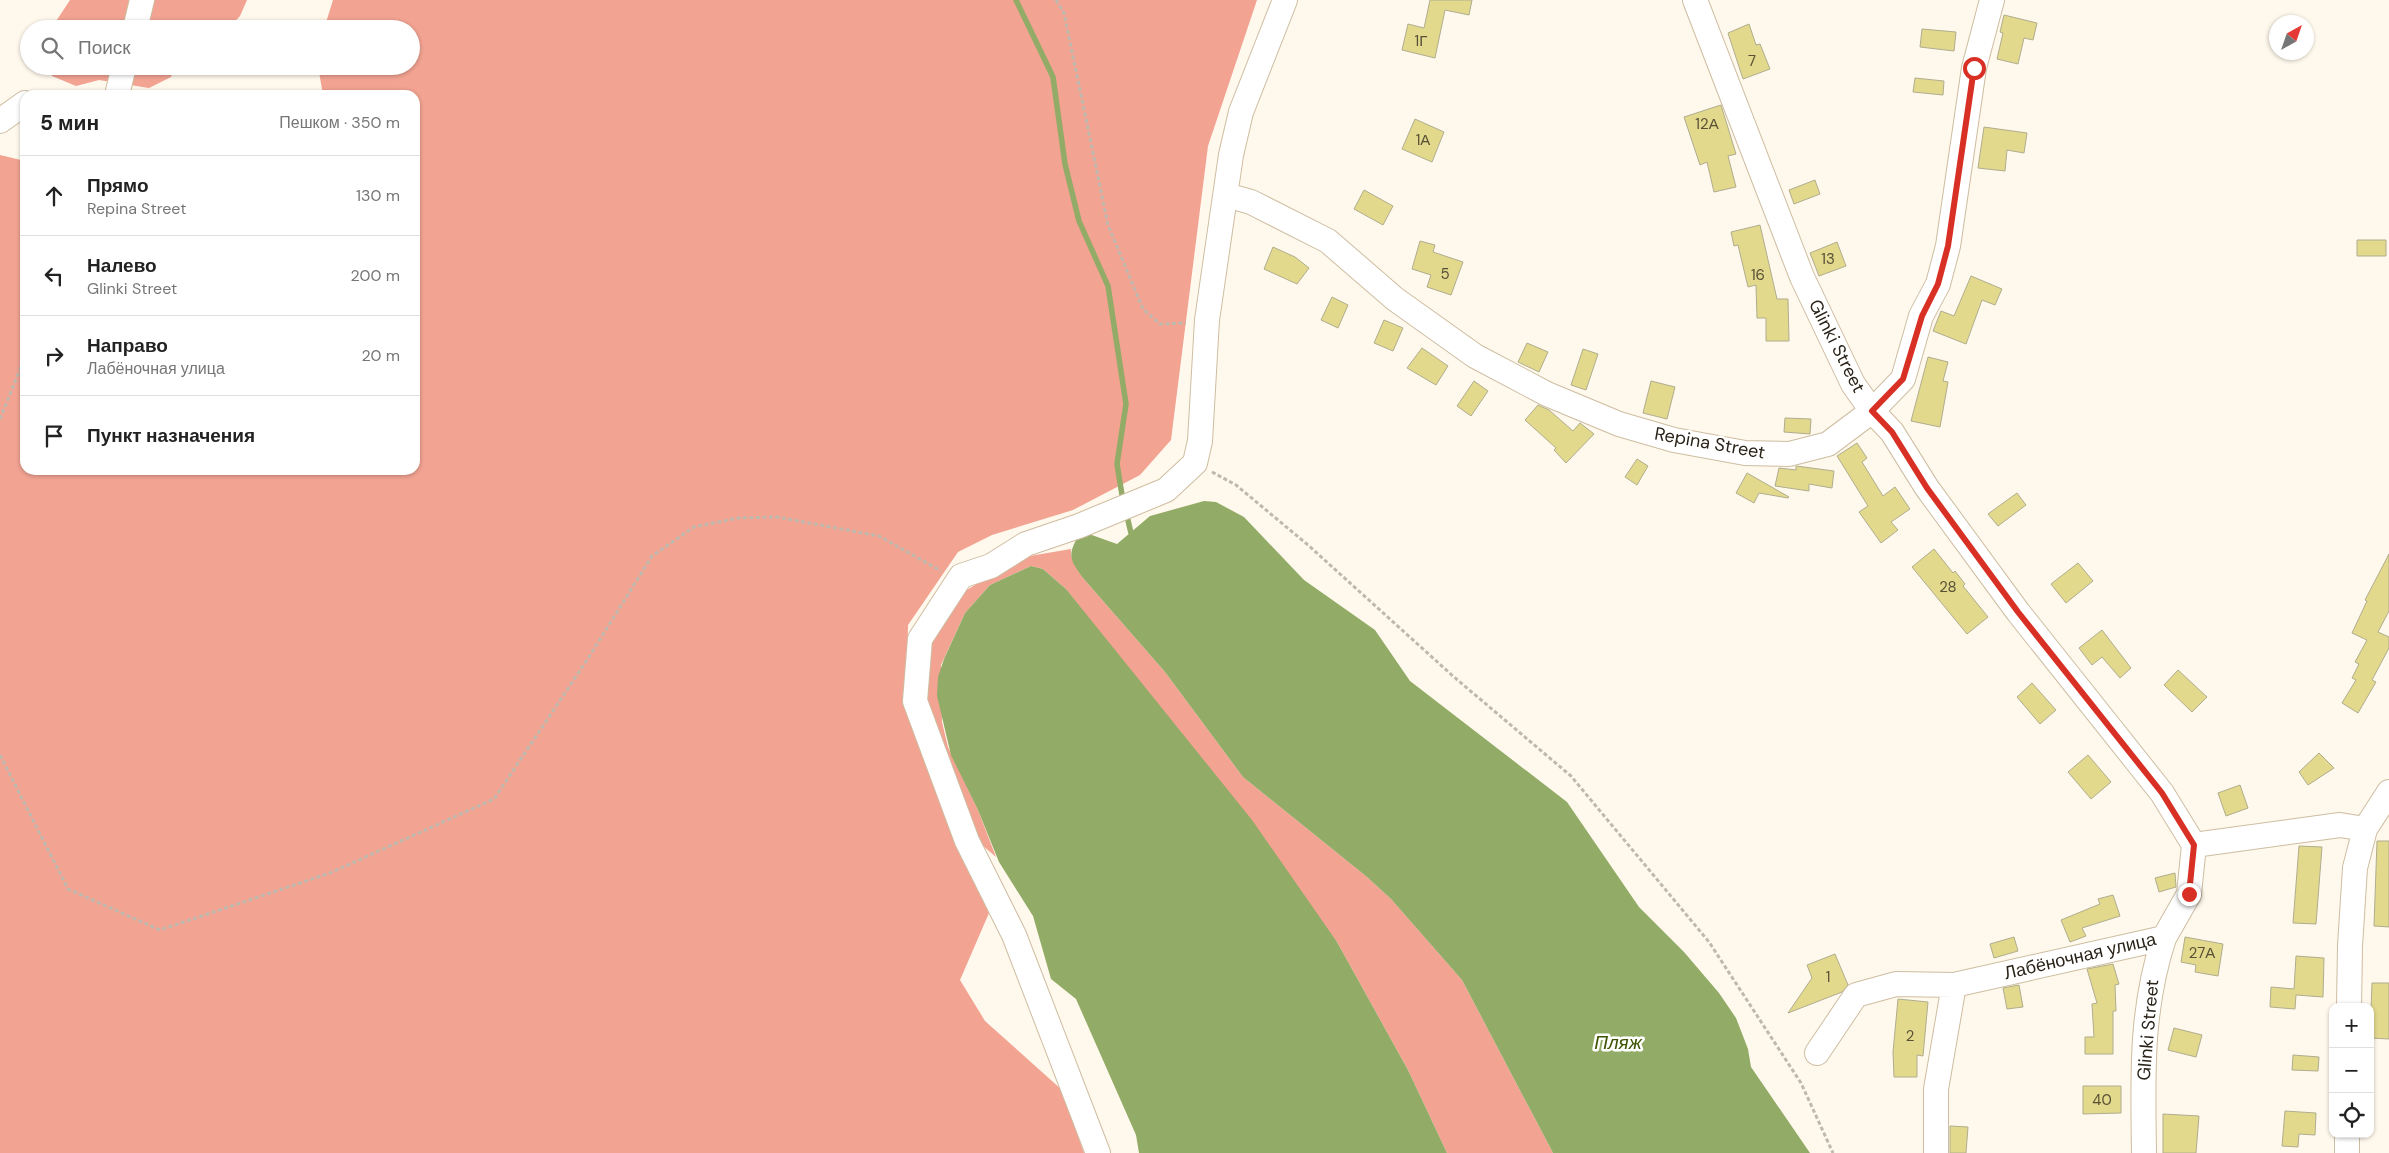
<!DOCTYPE html>
<html lang="ru">
<meta charset="utf-8">
<style>
body{margin:0;font-family:"DM Sans",sans-serif;background:#f6f6f6;color:#222}
.controls{position:absolute;right:15px;bottom:15px;display:grid;overflow:hidden;border-radius:10px;box-shadow:0 1px 4px #0004}
.controls button{width:45px;height:45px;display:grid;place-items:center;padding:0;border:0;border-bottom:1px solid #e0e0e0;background:#fff;color:#222;font:25px sans-serif}
.compass{position:absolute;left:2269px;top:15px;width:45px;height:45px;border-radius:50%;background:#fff;box-shadow:0 1px 4px #0004;rotate:40deg}
.stop{position:absolute;width:15px;height:15px;margin:-11px;border:4px solid #d93025;border-radius:50%;background:#fff}
.stop.end{background:#d93025;border-color:#fff;box-shadow:0 1px 5px #0008}
.list{margin:0;padding:0;list-style:none}
h2{display:flex;justify-content:space-between;align-items:center;height:65px;margin:0;padding:0 20px;font-size:21px}
h2 small{font-size:16px;font-weight:400;color:#767676}
.list li{display:grid;grid-template-columns:32px 1fr auto;gap:15px;align-items:center;box-sizing:border-box;height:80px;padding:0 20px;border-top:1px solid #e0e0e0}
.list b{display:block;font-size:19px;white-space:nowrap}
.list p{margin:0;font-size:16px;white-space:nowrap;color:#767676}
.list em{font-size:16px;font-style:normal;color:#767676}
.icon{flex:none;width:28px;height:28px;fill:none;stroke:currentColor;stroke-width:2;stroke-linecap:round;stroke-linejoin:round}
.map{position:relative;flex:none;width:2389px;height:1153px;overflow:hidden}
.search{position:absolute;background:#fff;box-shadow:0 1px 4px #0004;left:20px;top:20px;width:400px;height:55px;display:flex;align-items:center;gap:12px;box-sizing:border-box;padding:0 18px;border-radius:28px;color:#767676;font-size:19px}
.panel{position:absolute;background:#fff;box-shadow:0 1px 4px #0004;left:20px;top:90px;width:400px;height:385px;border-radius:15px}
.map>svg:first-child{display:block}
.forest{fill:#f2a392}
.water{fill:#92ab67}
.lines{fill:none;stroke-linecap:round;stroke-linejoin:round}
.stream{stroke:#92ab67;stroke-width:5.5}
.building{fill:#e2d98d;stroke:#b0ad8e}
.minor-casing{stroke:#cebda1;stroke-width:26}
.path{stroke:#bfb8ad;stroke-width:3;stroke-dasharray:4 2.5;stroke-linecap:butt}
.minor{stroke:#fff;stroke-width:24}
.route{stroke:#d93025;stroke-width:6}
.labels{text-anchor:middle;dominant-baseline:central;stroke-width:5;stroke-linejoin:round;paint-order:stroke}
.number-label{font-size:15px;fill:#585036}
.street-label{font-size:18px;fill:#2a2319;stroke:#fff}
.water-label{font-size:19px;font-style:italic;fill:#3e5403;stroke:#fff}
</style>
<div class="map">
<svg width="2389" height="1153" viewBox="0 0 2389 1153">
<rect width="100%" height="100%" fill="#fff8ec"/>
<!-- forest -->
<path class="forest" d="M 70,0 L 247,0 L 240,16 L 228,29 L 51,29 Z
M 333,0 L 1257,0 L 1208,146 L 1171,440 L 1140,475 L 1073,510 L 992,535 L 958,552 L 908,625 L 906,712 L 989,913 L 960,980 L 985,1021 L 1062,1090 L 1084,1153 L 0,1153 L 0,155 L 25,161 L 25,470 L 415,470 L 415,95 L 323,95 L 318,66 L 411,66 L 411,29 L 324,29 Z
M 49,66 L 176,66 L 171,77 L 149,88 L 99,80 L 76,86 L 52,76 Z
M 1071,549 C 1070,560 1077,569 1083,578 L 1165,672 L 1243,777 L 1367,877 L 1391,899 L 1462,980 L 1553,1153 L 1447,1153 L 1408,1070 L 1337,942 L 1066,589 L 1043,569 L 1031,566 L 990,585 L 965,613 L 941,665 L 942,722 L 948,747 L 978,810 L 996,857 L 975,839 L 923,702 L 927,650 L 954,598 L 1018,558 Z"/>
<!-- water -->
<path class="water" d="M 1204,501 L 1216,502 L 1244,517 L 1304,580 L 1375,630 L 1410,681 L 1567,802 L 1639,907 L 1684,952 L 1719,993 L 1736,1018 L 1748,1049 L 1751,1067 L 1810,1153 L 1553,1153 L 1462,980 L 1391,899 L 1367,877 L 1243,777 L 1165,672 L 1083,578 C 1071,561 1067,557 1077,538 L 1089,534 L 1117,544 L 1150,516 Z
M 1031,566 L 1043,569 L 1066,589 L 1252,820 L 1337,942 L 1408,1070 L 1447,1153 L 1139,1153 L 1136,1135 L 1076,999 L 1051,979 L 1033,916 L 999,862 L 978,810 L 951,755 L 937,696 L 938,677 L 944,659 L 965,613 L 990,585 Z"/>
<g class="lines">
<!-- stream -->
<path class="stream" d="M 1016,0 L 1053,77 L 1065,164 L 1079,221 L 1108,286 L 1126,404 L 1117,464 L 1123,501
M 1126,512 L 1131,533"/>
</g>
<!-- building -->
<path class="building" d="M 1430,0 L 1472,0 L 1469,15 L 1445,10 L 1435,58 L 1402,50 L 1408,24 L 1424,28 Z
M 2004,15 L 2037,23 L 2033,40 L 2024,38 L 2018,64 L 1997,59 L 2003,33 L 2000,32 Z
M 1749,24 L 1756,45 L 1760,44 L 1770,69 L 1743,79 L 1728,33 Z
M 1922,29 L 1956,32 L 1954,51 L 1920,47 Z
M 1915,78 L 1944,81 L 1943,95 L 1913,92 Z
M 1721,105 L 1736,154 L 1728,156 L 1736,187 L 1714,192 L 1707,162 L 1700,165 L 1684,117 Z
M 1415,119 L 1444,132 L 1432,162 L 1402,149 Z
M 1984,127 L 2027,133 L 2024,153 L 2007,150 L 2005,171 L 1978,168 Z
M 1815,180 L 1820,194 L 1794,204 L 1789,190 Z
M 1364,190 L 1393,206 L 1383,225 L 1354,209 Z
M 1760,225 L 1777,299 L 1788,299 L 1789,341 L 1766,341 L 1766,318 L 1757,318 L 1756,285 L 1748,287 L 1738,245 L 1734,246 L 1731,232 Z
M 2357,240 L 2386,240 L 2386,256 L 2357,256 Z
M 1420,241 L 1435,245 L 1433,252 L 1463,262 L 1451,295 L 1427,287 L 1431,275 L 1412,269 Z
M 1837,242 L 1846,266 L 1819,276 L 1810,253 Z
M 1273,247 L 1295,257 L 1309,268 L 1297,284 L 1264,269 Z
M 1971,276 L 2002,289 L 1995,305 L 1982,300 L 1966,344 L 1933,331 L 1941,311 L 1954,316 Z
M 1332,297 L 1348,305 L 1338,328 L 1321,320 Z
M 1384,320 L 1403,328 L 1393,351 L 1374,343 Z
M 1527,343 L 1548,352 L 1539,372 L 1518,362 Z
M 1422,348 L 1448,366 L 1436,385 L 1407,368 Z
M 1583,349 L 1598,354 L 1586,390 L 1571,385 Z
M 1928,357 L 1948,362 L 1943,381 L 1948,382 L 1940,427 L 1911,421 Z
M 1474,381 L 1488,391 L 1471,416 L 1457,406 Z
M 1651,381 L 1675,387 L 1667,419 L 1643,413 Z
M 1538,405 L 1549,410 L 1573,431 L 1580,423 L 1594,434 L 1566,463 L 1554,450 L 1556,448 L 1525,420 Z
M 1785,418 L 1811,419 L 1810,434 L 1784,432 Z
M 1857,443 L 1867,458 L 1862,462 L 1883,496 L 1895,487 L 1910,509 L 1891,522 L 1898,530 L 1881,543 L 1859,512 L 1868,506 L 1837,456 Z
M 1637,459 L 1648,466 L 1637,485 L 1625,477 Z
M 1796,466 L 1834,471 L 1832,488 L 1809,484 L 1809,491 L 1775,486 L 1779,468 L 1796,470 Z
M 1747,473 L 1789,497 L 1788,498 L 1759,493 L 1754,503 L 1736,493 Z
M 2017,493 L 2026,505 L 1998,526 L 1988,514 Z
M 1934,549 L 1953,573 L 1955,571 L 1965,584 L 1963,586 L 1988,617 L 1967,634 L 1912,567 Z
M 2389,554 L 2389,611 L 2378,632 L 2389,637 L 2389,648 L 2372,680 L 2376,682 L 2358,713 L 2342,703 L 2356,680 L 2352,678 L 2359,664 L 2355,662 L 2367,640 L 2352,633 L 2367,601 L 2365,600 Z
M 2078,563 L 2093,581 L 2066,603 L 2051,584 Z
M 2102,630 L 2131,668 L 2120,678 L 2102,657 L 2092,665 L 2079,648 Z
M 2178,670 L 2207,697 L 2192,712 L 2164,685 Z
M 2032,683 L 2056,710 L 2040,724 L 2017,697 Z
M 2319,753 L 2334,768 L 2308,785 L 2299,772 Z
M 2088,755 L 2111,782 L 2091,799 L 2068,772 Z
M 2240,785 L 2248,808 L 2226,816 L 2218,793 Z
M 2377,841 L 2389,841 L 2389,927 L 2374,926 Z
M 2299,846 L 2322,847 L 2316,924 L 2293,923 Z
M 2175,873 L 2176,887 L 2159,892 L 2155,878 Z
M 2113,895 L 2120,916 L 2082,928 L 2086,936 L 2070,942 L 2061,920 L 2100,904 L 2098,899 Z
M 2014,937 L 2018,951 L 1994,958 L 1990,944 Z
M 2185,937 L 2223,944 L 2218,976 L 2195,972 L 2196,965 L 2181,962 Z
M 1835,954 L 1848,985 L 1842,992 L 1788,1013 L 1812,978 L 1807,965 Z
M 2296,956 L 2324,958 L 2323,997 L 2296,995 L 2295,1009 L 2270,1007 L 2271,987 L 2294,989 Z
M 2113,964 L 2119,984 L 2115,985 L 2116,1011 L 2113,1011 L 2113,1054 L 2085,1054 L 2085,1037 L 2094,1037 L 2092,1004 L 2097,1003 L 2087,969 Z
M 2372,983 L 2389,983 L 2389,1039 L 2370,1038 Z
M 2019,985 L 2023,1007 L 2007,1009 L 2003,988 Z
M 1898,999 L 1928,1002 L 1923,1056 L 1917,1055 L 1917,1077 L 1894,1077 L 1893,1052 Z
M 2174,1028 L 2202,1035 L 2196,1057 L 2168,1050 Z
M 2293,1055 L 2319,1057 L 2318,1071 L 2292,1070 Z
M 2083,1086 L 2121,1086 L 2121,1113 L 2083,1114 Z
M 2285,1111 L 2316,1113 L 2315,1135 L 2299,1134 L 2298,1147 L 2282,1146 Z
M 2163,1114 L 2199,1116 L 2196,1153 L 2163,1153 Z
M 1950,1126 L 1968,1127 L 1966,1153 L 1950,1153 Z"/>
<g class="lines">
<!-- minor casing -->
<g class="minor-casing">
<path id="minor" d="M 1695,0 L 1802,277 L 1853,384 L 1872,411 L 1892,432 L 1927,488 L 2018,612 L 2162,793 L 2194,845
M 135,29 L 142,0
M 117,95 L 124,66
M 0,121 L 25,103
M 1226,195 L 1251,202 L 1328,241 L 1395,299 L 1475,356 L 1547,394 L 1619,424 L 1674,440 L 1745,453 L 1789,454 L 1828,444 L 1872,411 L 1903,379 L 1921,316 L 1938,284 L 1948,246 L 1974,68 L 1992,0
M 2349,1007 L 2350,946 L 2355,868 L 2365,829 L 2389,792
M 1817,1053 L 1856,995 L 1896,984 L 1954,985 L 2164,938 L 2189,894 L 2194,845 L 2340,825 L 2365,829
M 1098,1153 L 1014,935 L 967,841 L 915,701 L 920,639 L 961,576 L 991,566 L 1026,544 L 1079,526 L 1166,490 L 1195,463 L 1200,441 L 1207,320 L 1231,155 L 1241,112 L 1285,0
M 1936,1153 L 1936,1089 L 1954,985
M 2144,1153 C 2143,1078 2140,1011 2164,938
M 2347,1153 L 2347,1134"/>
</g>
<!-- path -->
<path class="path" d="M 1056,0 L 1064,13 L 1108,225 L 1143,309 L 1160,324 L 1186,323
M 0,419 L 25,357
M 1212,472 L 1236,485 L 1308,545 L 1454,677 L 1571,776 L 1709,942 L 1801,1083 L 1833,1153
M 0,755 L 68,889 L 160,930 L 330,873 L 494,799 L 587,660 L 652,556 L 694,527 L 738,518 L 777,517 L 879,536 L 941,571"/>
<!-- minor -->
<use href="#minor" class="minor"/>
</g>
<g class="lines">
<!-- route -->
<path class="route" d="M 1974,68 L 1948,246 L 1938,284 L 1922,316 L 1903,379 L 1872,411 L 1892,432 L 1927,488 L 2018,612 L 2162,793 L 2194,845 L 2189,894"/>
</g>
<g class="labels">
<!-- number labels -->
<g class="number-label">
<text x="1421" y="41">1Г</text>
<text x="1752" y="61">7</text>
<text x="1707" y="124">12А</text>
<text x="1423" y="140">1А</text>
<text x="1828" y="259">13</text>
<text x="1445" y="274">5</text>
<text x="1758" y="275">16</text>
<text x="1948" y="587">28</text>
<text x="2202" y="953">27А</text>
<text x="1828" y="977">1</text>
<text x="1910" y="1036">2</text>
<text x="2102" y="1100">40</text>
</g>
<!-- street labels -->
<g class="street-label">
<text transform="translate(1837 346) rotate(63)">Glinki Street</text>
<text transform="translate(1710 443) rotate(10)">Repina Street</text>
<text transform="translate(2080 956) rotate(-13)">Лабёночная улица</text>
<text transform="translate(2148 1030) rotate(-85)">Glinki Street</text>
</g>
<!-- water labels -->
<g class="water-label">
<text x="1618" y="1042">Пляж</text>
</g>
</g>
</svg>
<div class="controls">
<button>+</button>
<button>−</button>
<button><svg class="icon" aria-label="locate" viewBox="0 0 24 24"><circle cx="12" cy="12" r="6"/><path d="M12 2v4M12 18v4M2 12h4M18 12h4"/></svg></button>
</div>
<svg class="compass" viewBox="-18 -18 36 36"><path d="M0-13l5 13h-10z" fill="#e53935"/><path d="M0 13l5-13h-10z" fill="#767676"/></svg>
<div class="stop" style="left:1974px;top:68px"></div>
<div class="stop end" style="left:2189px;top:894px"></div>
<div class="search"><svg class="icon" aria-label="search" viewBox="0 0 24 24"><circle cx="10" cy="10" r="6"/><path d="M15 15l6 6"/></svg>Поиск</div>
<section class="panel">
<h2>5 мин<small>Пешком · 350 m</small></h2>
<ul class="list">
<li><svg class="icon" aria-label="ahead" viewBox="0 0 24 24"><path d="M12 20V5M6 11l6-6 6 6"/></svg><div><b>Прямо</b><p>Repina Street</p></div><em>130 m</em></li>
<li><svg class="icon" aria-label="left" viewBox="0 0 24 24"><path d="M17 20v-9H6M10 6l-5 5 5 5"/></svg><div><b>Налево</b><p>Glinki Street</p></div><em>200 m</em></li>
<li><svg class="icon" aria-label="right" viewBox="0 0 24 24"><path d="M7 20v-9h11M14 6l5 5-5 5"/></svg><div><b>Направо</b><p>Лабёночная улица</p></div><em>20 m</em></li>
<li><svg class="icon" aria-label="arrive" viewBox="0 0 24 24"><path d="M6 21V4h12l-3 4 3 4H6"/></svg><div><b>Пункт назначения</b></div></li>
</ul>
</section>
</div>
